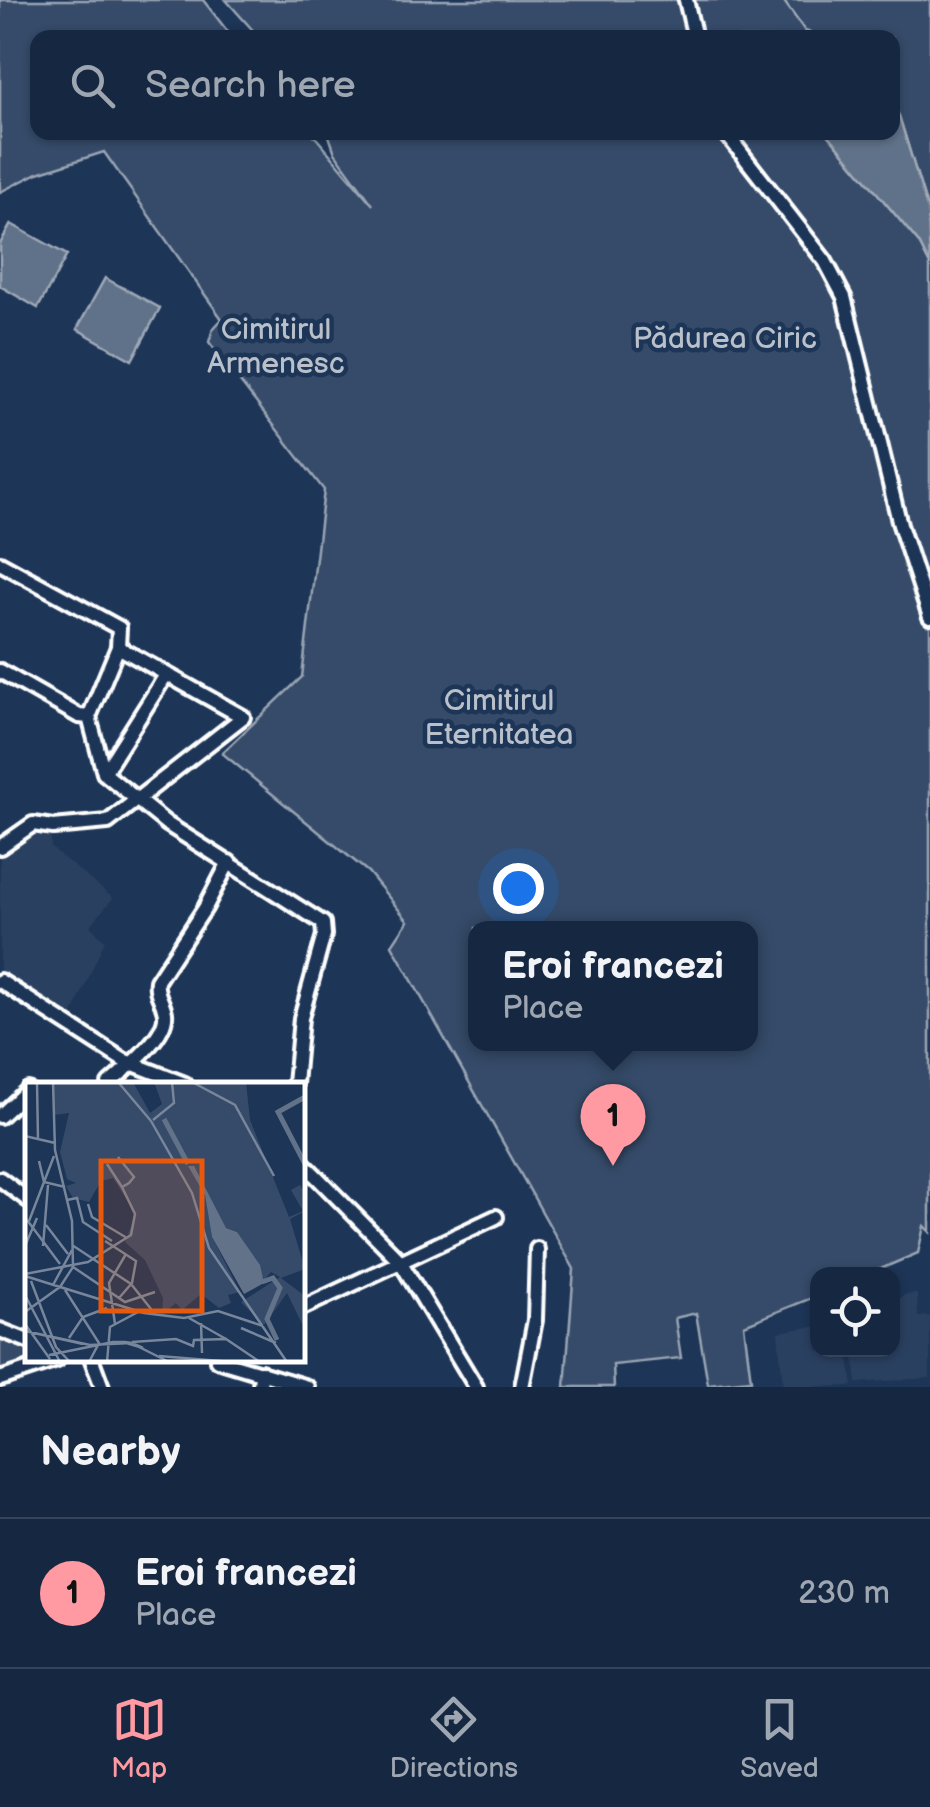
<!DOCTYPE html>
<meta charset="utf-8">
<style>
body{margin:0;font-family:"Balsamiq Sans",sans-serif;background:#23344c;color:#f1f3f6}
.controls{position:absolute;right:30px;bottom:30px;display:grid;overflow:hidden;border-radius:20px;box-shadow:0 2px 8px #0004}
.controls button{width:90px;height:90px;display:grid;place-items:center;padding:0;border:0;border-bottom:2px solid #35445a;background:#162841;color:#f1f3f6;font:50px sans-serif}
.you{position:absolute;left:518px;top:888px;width:35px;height:35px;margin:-25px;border:8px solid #fff;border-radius:50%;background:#1a73e8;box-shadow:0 0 0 15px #1a73e833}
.badge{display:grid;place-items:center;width:65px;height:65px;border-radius:50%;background:#ff9aa2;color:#111;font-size:32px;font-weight:700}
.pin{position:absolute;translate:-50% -82px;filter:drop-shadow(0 2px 5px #0008)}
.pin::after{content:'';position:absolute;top:52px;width:35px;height:30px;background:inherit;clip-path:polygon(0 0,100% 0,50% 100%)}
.popup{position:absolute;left:468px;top:921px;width:290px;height:130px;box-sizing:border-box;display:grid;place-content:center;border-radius:20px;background:#162841;filter:drop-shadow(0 2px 8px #0005);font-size:32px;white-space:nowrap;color:#9ea6b1}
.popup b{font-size:38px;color:#f1f3f6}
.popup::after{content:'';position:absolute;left:50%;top:100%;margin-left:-20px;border:20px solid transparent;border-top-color:#162841}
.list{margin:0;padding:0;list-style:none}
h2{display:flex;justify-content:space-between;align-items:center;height:130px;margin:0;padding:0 40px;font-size:42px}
h2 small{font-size:32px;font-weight:400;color:#9ea6b1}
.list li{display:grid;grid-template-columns:65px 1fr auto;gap:30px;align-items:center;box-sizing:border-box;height:150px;padding:0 40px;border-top:2px solid #35445a}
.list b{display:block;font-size:38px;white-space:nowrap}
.list p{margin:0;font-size:32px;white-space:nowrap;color:#9ea6b1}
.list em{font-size:32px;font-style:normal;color:#9ea6b1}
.icon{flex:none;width:55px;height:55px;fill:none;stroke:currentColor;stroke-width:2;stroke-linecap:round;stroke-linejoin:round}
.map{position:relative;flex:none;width:930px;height:1387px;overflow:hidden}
.search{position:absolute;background:#162841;box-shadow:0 2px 8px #0004;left:30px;right:30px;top:30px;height:110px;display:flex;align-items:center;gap:25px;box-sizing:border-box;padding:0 35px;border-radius:20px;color:#9ea6b1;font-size:38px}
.sheet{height:280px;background:#162841}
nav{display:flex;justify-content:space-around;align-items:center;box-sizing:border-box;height:140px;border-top:2px solid #35445a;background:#162841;font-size:28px;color:#9ea6b1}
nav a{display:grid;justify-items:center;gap:5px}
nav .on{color:#ff9aa2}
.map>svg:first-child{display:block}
.built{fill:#2a4161}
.green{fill:#364b69;stroke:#9aa5b4;stroke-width:2.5;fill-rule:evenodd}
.water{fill:#617289;stroke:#a0aab8;stroke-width:2.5}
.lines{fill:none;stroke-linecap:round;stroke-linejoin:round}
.stream{stroke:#a0aab8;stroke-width:2.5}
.minor-casing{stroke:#fff;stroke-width:20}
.minor{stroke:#1d3557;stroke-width:12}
.labels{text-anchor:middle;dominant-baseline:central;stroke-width:9;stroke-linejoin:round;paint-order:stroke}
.park-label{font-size:30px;fill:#b9c0ca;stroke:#1d3557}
.inset-river{fill:none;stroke:#617289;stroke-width:5}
.inset-road{fill:none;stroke:#77869a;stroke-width:2.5}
.view{fill:#e8590c;fill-opacity:0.15;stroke:#e8590c;stroke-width:5}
.inset-edge{fill:none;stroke:#fff;stroke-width:5}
</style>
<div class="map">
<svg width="930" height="1387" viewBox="0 0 930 1387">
<rect width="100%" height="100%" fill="#1d3557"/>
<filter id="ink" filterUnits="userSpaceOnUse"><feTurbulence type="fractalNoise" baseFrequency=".01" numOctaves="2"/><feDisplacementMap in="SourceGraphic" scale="20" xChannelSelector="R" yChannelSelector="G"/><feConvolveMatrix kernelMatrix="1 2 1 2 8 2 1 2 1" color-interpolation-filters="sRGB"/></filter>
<g filter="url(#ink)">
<!-- built -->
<path class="built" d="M 23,831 L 51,833 L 51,848 L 113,898 L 90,926 L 105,940 L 71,1018 L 0,974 L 0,850 Z
M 917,1294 L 918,1317 L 930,1316 L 930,1378 L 857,1383 L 853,1350 L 892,1350 L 893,1305 L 904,1295 Z
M 817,1326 L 818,1350 L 841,1350 L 848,1353 L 853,1386 L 783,1387 L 778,1332 Z"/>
<!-- green -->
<path class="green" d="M 0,0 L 203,0 L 232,37 L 38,38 L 38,132 L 312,133 L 373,205 L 335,153 L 328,133 L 827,133 L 919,243 L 930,265 L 930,1232 L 924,1226 L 918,1253 L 869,1274 L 818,1274 L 817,1296 L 744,1325 L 751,1380 L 708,1384 L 696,1313 L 675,1318 L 681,1358 L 613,1365 L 614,1387 L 565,1387 L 574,1269 L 392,945 L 408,921 L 368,872 L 222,753 L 302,677 L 324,490 L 209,342 L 213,329 L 222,319 L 104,152 L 38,173 L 0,192 ZM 476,928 L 750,928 L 750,1044 L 476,1044 Z
M 226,0 L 930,0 L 930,233 L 928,211 L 899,116 L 893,105 L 892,38 L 827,37 L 805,31 L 803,38 L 259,37 Z
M 0,1338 L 27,1350 L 29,1362 L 0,1372 Z"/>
<!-- water -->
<path class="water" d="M 893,105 L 899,116 L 928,211 L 930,265 L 919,243 L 827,133 L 892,132 Z
M 11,224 L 67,255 L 38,308 L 0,286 L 0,244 Z
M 105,278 L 160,308 L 132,360 L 77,329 Z"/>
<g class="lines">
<!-- stream -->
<path class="stream" d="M 783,0 L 805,31"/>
<!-- minor casing -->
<g class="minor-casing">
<path id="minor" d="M 686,0 L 695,38
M 725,132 L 825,261 L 844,297 L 900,525 L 930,617
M 0,563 L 119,628 L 118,647 L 243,717 L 108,822 L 53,827 L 33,824 L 0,847
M 0,671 L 79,716 L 89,717 L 104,773
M 89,717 L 118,647
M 104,773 L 167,824 L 323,923 L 324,935 L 301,1018 L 295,1084
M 104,773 L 166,675
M 0,981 L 123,1060 L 185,1084
M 109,1084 C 124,1070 168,1036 165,1013 C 163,1001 155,994 157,981 L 205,908 L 229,862
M 0,1116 L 28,1090
M 302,1162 L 400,1261 L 476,1387
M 0,1179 L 28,1200
M 302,1308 L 496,1217
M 0,1330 L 28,1341
M 92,1360 L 102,1387
M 217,1360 L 307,1387
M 0,1379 L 57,1360
M 260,1387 L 261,1372
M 522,1387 L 535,1320 L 537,1249"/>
</g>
<!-- minor -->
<use href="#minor" class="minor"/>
</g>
</g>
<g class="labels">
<!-- park labels -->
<g class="park-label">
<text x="276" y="330">Cimitirul<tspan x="276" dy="34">Armenesc</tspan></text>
<text x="725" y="339">Pădurea Ciric</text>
<text x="499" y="701">Cimitirul<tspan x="499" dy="34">Eternitatea</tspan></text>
</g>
</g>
<!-- overview -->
<g transform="translate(25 1082)">
<rect width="280" height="280" fill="#1d3557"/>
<path d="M 28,0 L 108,0 L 125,31 L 137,22 L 129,0 L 221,0 L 225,38 L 264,135 L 278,129 L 266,108 L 275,103 L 280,111 L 280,129 L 265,137 L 280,187 L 256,196 L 280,214 L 280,248 L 262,211 L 239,243 L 216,220 L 255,195 L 246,190 L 239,198 L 212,150 L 201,146 L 181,117 L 187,155 L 215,210 L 203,213 L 206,221 L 194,226 L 176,212 L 157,228 L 151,221 L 137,232 L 138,216 L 120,178 L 100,160 L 111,132 L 88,96 L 76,99 L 64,120 L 48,116 L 41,104 L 51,101 L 42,97 L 35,70 L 44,31 L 29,33 Z" fill="#364b69"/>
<path d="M 163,84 L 169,84 L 201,146 L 212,150 L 235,183 L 239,201 L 219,212 L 187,155 L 180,113 Z" fill="#617289"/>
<path class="inset-river" d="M 280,15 L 253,30 L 280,82M 139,37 L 163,82M 237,200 L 248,196 L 255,206 L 242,237 L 252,258"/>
<path class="inset-road" d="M 12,0 L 13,58M 93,0 L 126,39M 167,0 L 210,23 L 249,94M 128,38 L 149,21 L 147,0M 126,39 L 167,111 L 184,166 L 262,280M 0,54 L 30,61M 14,79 L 19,100 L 40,105M 82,82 L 97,105 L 104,101 L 109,95 L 93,75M 42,118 L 52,116 L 58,140 L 87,159M 63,122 L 67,135 L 102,156M 2,138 L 35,182M 4,139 L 29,74M 21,143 L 43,172M 80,159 L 111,179 L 107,201 L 94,216M 47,163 L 106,202 L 130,232M 0,164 L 12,136M 18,164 L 23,103M 48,185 L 100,220 L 130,210M 0,192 L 63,180 L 106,153 L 110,132 L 97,105M 0,194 L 35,205 L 48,185 L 47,139 L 30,68 L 28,0M 6,199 L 31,265 L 45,280M 28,203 L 47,168M 40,208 L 74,261 L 64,280M 0,213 L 35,280M 0,230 L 35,205 L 119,231 L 159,236 L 193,229 L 238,244M 164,236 L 201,257M 176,241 L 177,271M 0,242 L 25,277M 90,242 L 84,201 L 101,172M 216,246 L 251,261M 0,249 L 58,262M 0,249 L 65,263 L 106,261 L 144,280M 44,256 L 58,235 L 82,226M 107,260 L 151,257 L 168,264 L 169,258 L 201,257 L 235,280M 24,273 L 88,260 L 100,260 L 107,261 L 118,266 L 98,260M 134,274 L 208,280M 82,280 L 85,245 L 113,230"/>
<path class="view" d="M 76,79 L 177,79 L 177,229 L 76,229 Z"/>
<rect width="280" height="280" class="inset-edge"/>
</g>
</svg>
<div class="controls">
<button><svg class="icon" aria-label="locate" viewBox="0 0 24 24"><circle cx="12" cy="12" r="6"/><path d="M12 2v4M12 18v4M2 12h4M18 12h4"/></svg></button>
</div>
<div class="you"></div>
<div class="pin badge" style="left:613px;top:1166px">1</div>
<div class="popup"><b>Eroi francezi</b>Place</div>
<div class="search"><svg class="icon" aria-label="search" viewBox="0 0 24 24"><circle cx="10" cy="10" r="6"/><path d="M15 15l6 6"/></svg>Search here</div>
</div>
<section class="sheet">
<h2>Nearby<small></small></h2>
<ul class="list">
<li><span class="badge">1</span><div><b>Eroi francezi</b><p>Place</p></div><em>230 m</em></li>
</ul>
</section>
<nav>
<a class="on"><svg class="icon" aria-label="map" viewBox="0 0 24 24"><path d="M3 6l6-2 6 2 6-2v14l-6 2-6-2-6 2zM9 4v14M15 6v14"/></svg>Map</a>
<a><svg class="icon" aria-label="directions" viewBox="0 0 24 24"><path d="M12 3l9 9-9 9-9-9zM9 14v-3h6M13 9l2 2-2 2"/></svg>Directions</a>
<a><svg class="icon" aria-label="saved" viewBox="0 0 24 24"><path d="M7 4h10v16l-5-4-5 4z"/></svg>Saved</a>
</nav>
